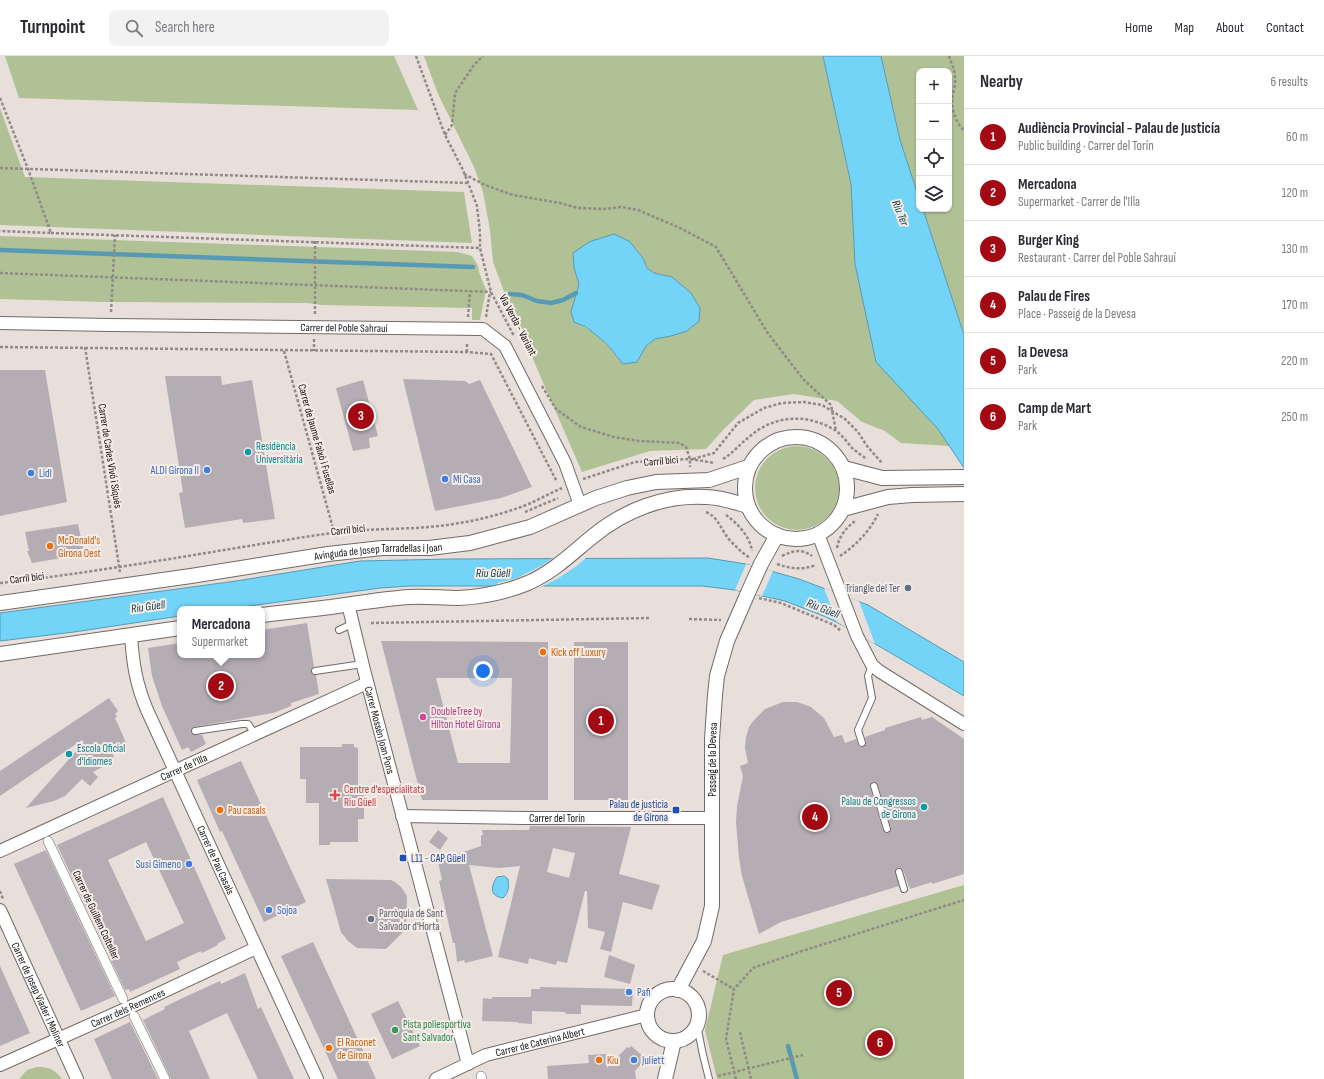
<!DOCTYPE html>
<meta charset="utf-8">
<style>
body{margin:0;font-family:"Sofia Sans Condensed",sans-serif;background:#f2f2f3;color:#2b2b33}
.controls{position:absolute;right:12px;top:12px;display:grid;overflow:hidden;border-radius:8px;box-shadow:0 1px 3px #0004}
.controls button{width:36px;height:36px;display:grid;place-items:center;padding:0;border:0;border-bottom:1px solid #e1e1e2;background:#fff;color:#2b2b33;font:20px sans-serif}
.you{position:absolute;left:483px;top:615px;width:14px;height:14px;margin:-10px;border:3px solid #fff;border-radius:50%;background:#1a73e8;box-shadow:0 0 0 6px #1a73e833}
.badge{display:grid;place-items:center;width:26px;height:26px;border-radius:50%;background:#a30912;color:#fff;font-size:13px;font-weight:700}
.pin{position:absolute;translate:-50% -50%;border:2px solid #fff;box-shadow:0 1px 4px #0006}
.popup{position:absolute;left:177px;top:550px;width:88px;height:52px;box-sizing:border-box;display:grid;place-content:center;border-radius:8px;background:#fff;filter:drop-shadow(0 1px 3px #0005);font-size:13px;white-space:nowrap;color:#7c7c81}
.popup b{font-size:15px;color:#2b2b33}
.popup::after{content:'';position:absolute;left:50%;top:100%;margin-left:-8px;border:8px solid transparent;border-top-color:#fff}
.list{margin:0;padding:0;list-style:none}
h2{display:flex;justify-content:space-between;align-items:center;height:52px;margin:0;padding:0 16px;font-size:17px}
h2 small{font-size:13px;font-weight:400;color:#7c7c81}
.list li{display:grid;grid-template-columns:26px 1fr auto;gap:12px;align-items:center;box-sizing:border-box;height:56px;padding:0 16px;border-top:1px solid #e1e1e2}
.list b{display:block;font-size:15px;white-space:nowrap}
.list p{margin:0;font-size:13px;white-space:nowrap;color:#7c7c81}
.list em{font-size:13px;font-style:normal;color:#7c7c81}
.icon{flex:none;width:22px;height:22px;fill:none;stroke:currentColor;stroke-width:2;stroke-linecap:round;stroke-linejoin:round}
.map{position:relative;flex:none;width:964px;height:1023px;overflow:hidden}
header{display:flex;align-items:center;gap:24px;box-sizing:border-box;height:56px;padding:0 20px;background:#fff;border-bottom:1px solid #e1e1e2}
header strong{font-size:19px}
nav{display:flex;gap:22px;margin-inline-start:auto;font-size:14px}
.search{width:280px;height:36px;background:#f2f2f3;display:flex;align-items:center;gap:10px;box-sizing:border-box;padding:0 14px;border-radius:8px;color:#7c7c81;font-size:15px}
main{display:flex}
aside{flex:1;background:#fff}
.map>svg:first-child{display:block}
.green{fill:#afc195;fill-rule:evenodd}
.water{fill:#74d4f8;stroke:#589ab3}
.pier{fill:#e8dfda}
.lines{fill:none;stroke-linecap:round;stroke-linejoin:round}
.stream{stroke:#589ab3;stroke-width:4.5}
.building{fill:#b4adb4;fill-rule:evenodd}
.service-casing{stroke:#726a66;stroke-width:8}
.pedestrian-casing{stroke:#726a66;stroke-width:10}
.minor-casing{stroke:#726a66;stroke-width:14}
.tertiary-casing{stroke:#726a66;stroke-width:16}
.path{stroke:#918a87;stroke-width:2.5;stroke-dasharray:3 2;stroke-linecap:butt}
.service{stroke:#fff;stroke-width:6}
.pedestrian{stroke:#fff;stroke-width:9}
.minor{stroke:#fff;stroke-width:12}
.tertiary{stroke:#fff;stroke-width:14}
.tertiary-bridge-casing{stroke:#726a66;stroke-width:16;stroke-linecap:butt}
.tertiary-bridge{stroke:#fff;stroke-width:14}
.culture-dot{fill:#0f9aa8;stroke:#f5ece8;stroke-width:1.5}
.shop-dot{fill:#3f7fe0;stroke:#f5ece8;stroke-width:1.5}
.food-dot{fill:#e8710a;stroke:#f5ece8;stroke-width:1.5}
.service-dot{fill:#5c6f8a;stroke:#f5ece8;stroke-width:1.5}
.hotel-dot{fill:#d1479c;stroke:#f5ece8;stroke-width:1.5}
.health-dot{fill:#e0444e;stroke:#f5ece8;stroke-width:1.5}
.transit-dot{fill:#1a4fb4;stroke:#f5ece8;stroke-width:1.5}
.worship-dot{fill:#6b7280;stroke:#f5ece8;stroke-width:1.5}
.leisure-dot{fill:#2e9e5b;stroke:#f5ece8;stroke-width:1.5}
.labels{text-anchor:middle;dominant-baseline:central;stroke-width:4;stroke-linejoin:round;paint-order:stroke}
.street-label{font-size:11px;fill:#171412;stroke:#f5ece8}
.culture-label{font-size:11px;fill:#0d838f;stroke:#f5ece8;text-anchor:start}
.shop-label{font-size:11px;fill:#366cbe;stroke:#f5ece8;text-anchor:start}
.food-label{font-size:11px;fill:#c56008;stroke:#f5ece8;text-anchor:start}
.service-label{font-size:11px;fill:#4e5e75;stroke:#f5ece8;text-anchor:end}
.hotel-label{font-size:11px;fill:#b23c85;stroke:#f5ece8;text-anchor:start}
.health-label{font-size:11px;fill:#be3a42;stroke:#f5ece8;text-anchor:start}
.transit-label{font-size:11px;fill:#164399;stroke:#f5ece8;text-anchor:end}
.worship-label{font-size:11px;fill:#5b616d;stroke:#f5ece8;text-anchor:start}
.leisure-label{font-size:11px;fill:#27864d;stroke:#f5ece8;text-anchor:start}
.water-label{font-size:12px;font-style:italic;fill:#154150;stroke:#f5ece8}
</style>
<header>
<strong>Turnpoint</strong>
<div class="search"><svg class="icon" aria-label="search" viewBox="0 0 24 24"><circle cx="10" cy="10" r="6"/><path d="M15 15l6 6"/></svg>Search here</div>
<nav><a>Home</a><a>Map</a><a>About</a><a>Contact</a></nav>
</header>
<main>
<div class="map">
<svg width="964" height="1023" viewBox="0 0 964 1023">
<rect width="100%" height="100%" fill="#e8dfda"/>
<!-- green -->
<path class="green" d="M 5,0 L 394,0 L 418,54 L 19,42 Z
M 424,0 L 823,0 L 851,128 L 855,208 L 938,373 L 950,390 L 901,387 L 885,375 L 862,366 L 837,345 L 794,338 L 754,344 L 723,374 L 706,393 L 650,395 L 582,416 L 506,241 L 493,206 L 490,174 L 483,136 L 474,111 L 438,38 ZM 629,185 L 643,202 L 647,212 L 654,217 L 672,221 L 681,229 L 671,280 L 655,283 L 646,290 L 637,306 L 617,301 C 605,285 592,273 574,266 L 576,237 L 579,228 Z
M 881,0 L 964,0 L 964,279 L 923,153 L 949,153 L 949,15 L 919,15 L 919,142 L 900,84 Z
M 0,52 L 25,121 L 464,136 L 472,187 L 0,169 Z
M 0,180 L 458,196 L 472,200 L 478,210 L 479,216 L 486,234 L 480,264 L 472,264 L 472,252 L 321,249 L 308,247 L 105,246 L 0,243 Z
M755 432a42 42 0 1 1 84 0a42 42 0 1 1-84 0Z
M 964,829 L 964,1023 L 717,1023 L 705,974 L 723,899 Z
M 37,1011 C 49,1011 54,1013 62,1023 L 19,1023 L 27,1014 Z"/>
<!-- water -->
<path class="water" d="M 823,0 L 881,0 L 900,84 L 919,142 L 919,153 L 923,153 L 964,279 L 964,412 L 938,373 L 876,306 L 855,208 L 851,128 Z
M 614,178 L 629,185 L 643,202 L 647,212 L 654,217 L 672,221 L 691,237 L 700,252 L 699,265 L 687,275 L 671,280 L 655,283 L 646,290 L 637,306 L 623,308 L 607,288 L 586,271 L 574,266 L 571,256 L 579,228 L 574,212 L 573,197 L 589,186 Z
M 708,502 L 746,508 L 799,523 L 868,549 L 964,606 L 964,640 L 848,572 L 826,561 L 785,545 L 735,534 L 702,530 L 410,530 L 380,532 L 228,553 L 180,553 L 180,560 L 74,576 L 0,585 L 0,557 L 236,525 L 360,505 L 450,503 Z
M 504,820 L 508,823 C 509,831 509,836 503,842 C 489,840 491,830 497,821 Z"/>
<!-- pier -->
<path class="pier" d="M 556,500 L 588,500 L 578,509 L 557,523 L 539,532 L 500,532 L 497,527 L 517,522 L 541,510 Z
M 746,508 L 773,515 L 762,540 L 735,534 Z
M 824,532 L 859,545 L 875,588 L 837,566 Z"/>
<g class="lines">
<!-- stream -->
<path class="stream" d="M 0,194 L 473,211
M 510,238 L 522,239 L 537,245 L 551,247 L 563,244 L 576,237
M 788,990 L 797,1023"/>
</g>
<!-- building -->
<path class="building" d="M 0,314 L 45,314 L 67,446 L 0,460 Z
M 165,320 L 221,320 L 222,329 L 252,324 L 275,463 L 243,467 L 242,463 L 185,472 L 179,437 L 183,436 Z
M 403,323 L 465,325 L 469,328 L 480,324 L 532,431 L 501,442 L 435,455 Z
M 363,324 L 378,380 L 369,382 L 370,392 L 353,395 L 336,332 Z
M 78,468 L 83,492 L 79,494 L 80,499 L 32,507 L 27,495 L 29,495 L 25,476 Z
M 307,567 L 314,611 L 311,613 L 311,616 L 313,619 L 316,619 L 319,638 L 291,647 L 291,650 L 273,657 L 194,671 L 191,673 L 191,677 L 195,679 L 202,679 L 206,688 L 191,696 L 188,691 L 182,694 L 162,650 L 152,620 L 148,592 L 180,587 L 180,599 L 262,599 L 262,574 Z
M 381,585 L 548,586 L 548,744 L 422,744 ZM 436,622 L 512,622 L 510,707 L 458,707 Z
M 574,586 L 628,586 L 628,744 L 574,744 Z
M 109,642 L 118,655 L 115,658 L 117,661 L 115,662 L 127,689 L 112,696 L 114,701 L 106,705 L 108,708 L 93,716 L 98,721 L 90,730 L 82,723 L 65,740 L 54,745 L 26,752 L 84,686 L 82,684 L 0,740 L 0,715 Z
M 783,646 L 797,646 L 811,651 L 824,662 L 834,681 L 842,679 L 845,687 L 856,683 L 859,690 L 861,691 L 864,691 L 866,688 L 865,681 L 885,674 L 885,672 L 921,661 L 922,664 L 932,661 L 964,683 L 964,818 L 932,828 L 932,826 L 910,833 L 903,814 L 902,813 L 898,812 L 895,815 L 899,830 L 781,866 L 759,878 L 742,820 L 739,802 L 736,766 L 737,750 L 743,720 L 740,710 L 748,707 L 745,692 L 746,681 L 749,671 L 754,664 L 765,653 ZM 872,726 L 875,726 L 878,729 L 891,772 L 891,774 L 889,777 L 886,777 L 883,774 L 870,731 L 870,729 Z
M 342,688 L 354,688 L 354,691 L 358,692 L 358,730 L 364,731 L 364,763 L 358,763 L 358,786 L 330,786 L 330,789 L 319,789 L 319,747 L 306,747 L 306,723 L 300,723 L 300,691 L 342,691 Z
M 241,705 L 306,846 L 264,866 L 222,775 L 220,776 L 197,724 Z
M 163,741 L 226,883 L 217,888 L 218,889 L 202,897 L 201,895 L 177,906 L 180,913 L 130,936 L 129,933 L 125,934 L 57,789 ZM 146,786 L 184,867 L 146,885 L 108,804 Z
M 530,770 L 631,771 L 619,818 L 660,829 L 652,854 L 623,846 L 611,896 L 600,893 L 605,876 L 588,872 L 587,835 L 585,835 L 567,907 L 557,905 L 556,909 L 529,902 L 528,908 L 498,901 L 520,810 L 499,812 L 469,809 L 493,900 L 465,907 L 464,904 L 457,906 L 455,887 L 453,887 L 439,825 L 442,824 L 437,801 L 454,797 L 454,799 L 481,790 L 481,779 L 483,779 L 482,774 L 529,774 ZM 553,792 L 575,797 L 569,822 L 547,816 Z
M 438,774 L 448,782 L 440,794 L 429,786 Z
M 46,794 L 115,940 L 81,955 L 14,808 Z
M 326,823 L 391,824 L 395,826 L 401,831 L 407,840 L 406,873 L 386,893 L 357,892 L 348,885 L 341,876 Z
M 313,886 L 376,1023 L 338,1023 L 281,900 Z
M 609,899 L 635,909 L 630,928 L 604,921 Z
M 0,910 L 30,977 L 0,990 Z
M 245,917 L 258,953 L 261,951 L 294,1023 L 258,1023 L 227,957 L 189,975 L 210,1023 L 171,1023 L 143,964 L 165,953 L 164,951 L 187,940 L 220,925 L 221,928 Z
M 540,931 L 633,933 L 632,950 L 581,949 L 581,958 L 566,958 L 565,956 L 532,955 L 532,968 L 518,967 L 518,966 L 482,965 L 483,942 L 492,943 L 492,941 L 531,941 L 531,933 L 540,933 Z
M 398,945 L 420,990 L 392,1003 L 371,958 Z
M 130,966 L 158,1023 L 112,1023 L 94,983 Z
M 631,990 L 644,1001 L 641,1004 L 643,1006 L 635,1015 L 636,1023 L 548,1023 L 547,1010 L 589,1007 L 588,999 L 606,998 L 607,1012 L 627,991 L 629,992 Z"/>
<g class="lines">
<!-- service casing -->
<g class="service-casing">
<path id="service" d="M 339,574 L 352,568
M 315,615 L 356,609 L 362,605
M 195,675 L 242,668 L 248,668 L 255,678
M 862,687 L 858,674 L 872,642 L 868,620 L 872,609
M 874,730 L 887,773
M 899,816 L 904,833
M 697,969 L 703,999 L 709,1023"/>
</g>
<!-- pedestrian casing -->
<g class="pedestrian-casing">
<path id="pedestrian" d="M 48,785 L 123,943
M 134,960 L 165,1023
M 481,1020 L 482,1023"/>
</g>
<!-- minor casing -->
<g class="minor-casing">
<g id="minor">
<path id="s1" d="M 0,267 L 110,269 L 483,273 L 505,290 L 565,407 L 580,449"/>
<path d="M 818,478 L 857,580 L 872,609 L 879,615 L 964,668"/>
<path id="s2" d="M 348,548 L 364,614 L 468,1008"/>
<path id="s3" d="M 131,580 C 133,608 136,628 147,654 L 317,1023"/>
<path id="s4" d="M 402,760 L 525,762 L 712,762"/>
<path id="s5" d="M 0,795 L 367,627"/>
<path id="s6" d="M 0,854 L 77,1023"/>
<path id="s7" d="M 0,1009 L 141,946 L 256,892"/>
<path id="s8" d="M 436,1023 L 486,999 L 647,959"/>
</g>
</g>
<!-- tertiary casing -->
<g class="tertiary-casing">
<g id="tertiary">
<circle cx="796" cy="432" r="51"/>
<path d="M 844,412 L 882,422 L 964,421"/>
<path d="M 843,453 L 888,441 L 912,439 L 964,438"/>
<path d="M 761,508 L 777,479"/>
<path id="s9" d="M 0,547 L 191,520 L 328,498 L 382,492 L 429,492 L 470,487 L 530,471 L 596,442 L 627,432 L 656,426 L 709,424 L 748,411"/>
<path d="M 262,559 C 285,556 308,554 331,551 C 357,547 383,543 409,541 C 425,540 442,542 458,542 C 482,541 506,536 528,527 C 553,516 571,498 592,481 C 623,455 665,438 706,441 C 720,441 734,446 748,450"/>
<path d="M 0,598 L 180,572"/>
<circle cx="673" cy="959" r="26"/>
<path id="s10" d="M 678,934 L 704,885 L 712,850 L 712,683 L 715,639 L 717,620 L 727,585 L 747,539"/>
<path d="M 665,1023 L 674,985"/>
</g>
</g>
<!-- path -->
<path class="path" d="M 416,0 L 445,79 L 463,114 L 477,150 L 480,177 L 480,192 L 491,236 L 514,280
M 949,0 C 951,7 955,14 955,21 C 956,28 953,36 952,43 C 951,52 956,68 964,74
M 0,42 L 28,113 L 51,177 L 0,175
M 445,79 L 452,69 L 455,37 L 474,9 L 483,0
M 0,112 L 468,127
M 464,118 L 485,129 L 513,139 L 560,147 L 578,152 L 604,153 L 621,151 L 638,154 L 680,172 L 716,191 L 767,276 L 803,323 L 831,349 L 836,375
M 51,177 L 480,192
M 315,185 L 315,259
M 0,217 L 491,236
M 111,256 L 115,179
M 468,261 L 470,235
M 486,261 L 490,236
M 314,283 L 314,295
M 0,291 L 467,296 L 491,298 L 557,426
M 85,291 L 120,516
M 284,295 L 336,483
M 467,296 L 467,286
M 542,330 L 556,353 L 581,371 L 614,381 L 639,385 L 680,387 L 686,391 L 690,403 L 690,411
M 693,403 L 714,397 L 738,367 L 764,352 L 782,347 L 804,346 L 822,349 L 845,363 L 858,376 L 867,390 L 881,406 L 881,408
M 723,403 C 733,397 740,388 749,381 C 774,359 806,357 835,374 C 842,379 847,386 852,392 C 857,396 862,400 867,403
M 583,423 L 635,406 L 690,403 L 715,407
M 525,456 L 558,442
M 706,456 C 718,461 721,473 728,482 C 735,490 742,497 750,502
M 726,459 C 737,467 750,480 752,495
M 837,492 C 839,480 846,472 855,465
M 782,500 C 793,495 801,492 812,500
M 840,500 C 855,490 870,475 878,458
M 777,508 C 791,513 803,514 816,509
M 0,527 C 111,515 222,493 332,477 C 374,471 418,475 459,467 C 480,464 501,458 521,451 C 535,446 548,438 562,432
M 759,542 L 781,547 L 834,569 L 841,575
M 689,563 L 721,564
M 371,567 L 650,562
M 0,835 L 3,843
M 703,915 L 734,933
M 740,976 L 751,1023
M 718,1020 L 803,999
M 736,1023 L 726,983 L 734,933 L 753,912 L 802,895 L 964,844"/>
<!-- service -->
<use href="#service" class="service"/>
<!-- pedestrian -->
<use href="#pedestrian" class="pedestrian"/>
<!-- minor -->
<use href="#minor" class="minor"/>
<!-- tertiary -->
<use href="#tertiary" class="tertiary"/>
<!-- tertiary-bridge casing -->
<g class="tertiary-bridge-casing">
<path id="tertiary-bridge" d="M 747,539 L 761,508"/>
</g>
<!-- tertiary-bridge -->
<use href="#tertiary-bridge" class="tertiary-bridge"/>
</g>
<!-- markers -->
<g class="culture-dot">
<circle cx="248" cy="396" r="4"/>
<circle cx="69" cy="698" r="4"/>
<circle cx="924" cy="751" r="4"/>
</g>
<g class="shop-dot">
<circle cx="207" cy="414" r="4"/>
<circle cx="31" cy="417" r="4"/>
<circle cx="445" cy="423" r="4"/>
<circle cx="189" cy="808" r="4"/>
<circle cx="269" cy="854" r="4"/>
<circle cx="629" cy="936" r="4"/>
<circle cx="634" cy="1004" r="4"/>
</g>
<g class="food-dot">
<circle cx="50" cy="490" r="4"/>
<circle cx="543" cy="596" r="4"/>
<circle cx="220" cy="754" r="4"/>
<circle cx="329" cy="992" r="4"/>
<circle cx="599" cy="1004" r="4"/>
</g>
<circle class="service-dot" cx="908" cy="532" r="4"/>
<circle class="hotel-dot" cx="423" cy="661" r="4"/>
<path class="health-dot" d="M333 733h4v4h4v4h-4v4h-4v-4h-4v-4h4z"/>
<g class="transit-dot">
<rect x="672" y="750" width="8" height="8" rx="2"/>
<rect x="399" y="798" width="8" height="8" rx="2"/>
</g>
<circle class="worship-dot" cx="371" cy="863" r="4"/>
<circle class="leisure-dot" cx="395" cy="974" r="4"/>
<g class="labels">
<!-- street labels -->
<g class="street-label">
<text transform="translate(518 269) rotate(62)">Via Verda - Variant</text>
<text stroke="none"><textPath href="#s1" startOffset="344">Carrer del Poble Sahrauí</textPath></text>
<text transform="translate(317 383) rotate(74)">Carrer de Jaume Faixó i Fusellas</text>
<text transform="translate(110 400) rotate(81)">Carrer de Carles Vivó i Siqués</text>
<text transform="translate(661 405) rotate(-5)">Carril bici</text>
<text transform="translate(348 474) rotate(-6)">Carril bici</text>
<text stroke="none"><textPath href="#s9" startOffset="382">Avinguda de Josep Tarradellas i Joan</textPath></text>
<text transform="translate(27 522) rotate(-7)">Carril bici</text>
<text stroke="none"><textPath href="#s2" startOffset="130">Carrer Mossèn Joan Pons</textPath></text>
<text stroke="none"><textPath href="#s10" startOffset="238">Passeig de la Devesa</textPath></text>
<text stroke="none"><textPath href="#s5" startOffset="202">Carrer de l'Illa</textPath></text>
<text stroke="none"><textPath href="#s4" startOffset="155">Carrer del Torín</textPath></text>
<text stroke="none"><textPath href="#s3" startOffset="241">Carrer de Pau Casals</textPath></text>
<text transform="translate(96 859) rotate(65)">Carrer de Guillem Colteller</text>
<text stroke="none"><textPath href="#s6" startOffset="93">Carrer de Josep Viader i Moliner</textPath></text>
<text stroke="none"><textPath href="#s7" startOffset="140">Carrer dels Remences</textPath></text>
<text stroke="none"><textPath href="#s8" startOffset="111">Carrer de Caterina Albert</textPath></text>
</g>
<!-- culture labels -->
<g class="culture-label">
<text x="256" y="390">Residència<tspan x="256" dy="13">Universitària</tspan></text>
<text x="77" y="692">Escola Oficial<tspan x="77" dy="13">d'Idiomes</tspan></text>
<text x="916" y="745" text-anchor="end">Palau de Congressos<tspan x="916" dy="13">de Girona</tspan></text>
</g>
<!-- shop labels -->
<g class="shop-label">
<text x="199" y="414" text-anchor="end">ALDI Girona II</text>
<text x="39" y="417">Lidl</text>
<text x="453" y="423">Mi Casa</text>
<text x="181" y="808" text-anchor="end">Susi Gimeno</text>
<text x="277" y="854">Sojoa</text>
<text x="637" y="936">Pafi</text>
<text x="642" y="1004">Juliett</text>
</g>
<!-- food labels -->
<g class="food-label">
<text x="58" y="484">McDonald's<tspan x="58" dy="13">Girona Oest</tspan></text>
<text x="551" y="596">Kick off Luxury</text>
<text x="228" y="754">Pau casals</text>
<text x="337" y="986">El Raconet<tspan x="337" dy="13">de Girona</tspan></text>
<text x="607" y="1004">Kiu</text>
</g>
<!-- service labels -->
<g class="service-label">
<text x="900" y="532">Triangle del Ter</text>
</g>
<!-- hotel labels -->
<g class="hotel-label">
<text x="431" y="655">DoubleTree by<tspan x="431" dy="13">Hilton Hotel Girona</tspan></text>
</g>
<!-- health labels -->
<g class="health-label">
<text x="344" y="733">Centre d'especialitats<tspan x="344" dy="13">Riu Güell</tspan></text>
</g>
<!-- transit labels -->
<g class="transit-label">
<text x="668" y="748">Palau de justicia<tspan x="668" dy="13">de Girona</tspan></text>
<text x="411" y="802" text-anchor="start">L11 - CAP Güell</text>
</g>
<!-- worship labels -->
<g class="worship-label">
<text x="379" y="857">Parròquia de Sant<tspan x="379" dy="13">Salvador d'Horta</tspan></text>
</g>
<!-- leisure labels -->
<g class="leisure-label">
<text x="403" y="968">Pista poliesportiva<tspan x="403" dy="13">Sant Salvador</tspan></text>
</g>
<!-- water labels -->
<g class="water-label">
<text transform="translate(900 157) rotate(68)">Riu Ter</text>
<text x="493" y="517">Riu Güell</text>
<text transform="translate(148 551) rotate(-8)">Riu Güell</text>
<text transform="translate(823 553) rotate(21)">Riu Güell</text>
</g>
</g>
</svg>
<div class="controls">
<button>+</button>
<button>−</button>
<button><svg class="icon" aria-label="locate" viewBox="0 0 24 24"><circle cx="12" cy="12" r="6"/><path d="M12 2v4M12 18v4M2 12h4M18 12h4"/></svg></button>
<button><svg class="icon" aria-label="layers" viewBox="0 0 24 24"><path d="M12 4l9 5-9 5-9-5zM3 14l9 5 9-5"/></svg></button>
</div>
<div class="you"></div>
<div class="pin badge" style="left:601px;top:665px">1</div>
<div class="pin badge" style="left:221px;top:630px">2</div>
<div class="popup"><b>Mercadona</b>Supermarket</div>
<div class="pin badge" style="left:361px;top:360px">3</div>
<div class="pin badge" style="left:815px;top:761px">4</div>
<div class="pin badge" style="left:839px;top:937px">5</div>
<div class="pin badge" style="left:880px;top:987px">6</div>
</div>
<aside>
<h2>Nearby<small>6 results</small></h2>
<ul class="list">
<li><span class="badge">1</span><div><b>Audiència Provincial - Palau de Justicía</b><p>Public building · Carrer del Torín</p></div><em>60 m</em></li>
<li><span class="badge">2</span><div><b>Mercadona</b><p>Supermarket · Carrer de l'Illa</p></div><em>120 m</em></li>
<li><span class="badge">3</span><div><b>Burger King</b><p>Restaurant · Carrer del Poble Sahrauí</p></div><em>130 m</em></li>
<li><span class="badge">4</span><div><b>Palau de Fires</b><p>Place · Passeig de la Devesa</p></div><em>170 m</em></li>
<li><span class="badge">5</span><div><b>la Devesa</b><p>Park</p></div><em>220 m</em></li>
<li><span class="badge">6</span><div><b>Camp de Mart</b><p>Park</p></div><em>250 m</em></li>
</ul>
</aside>
</main>
